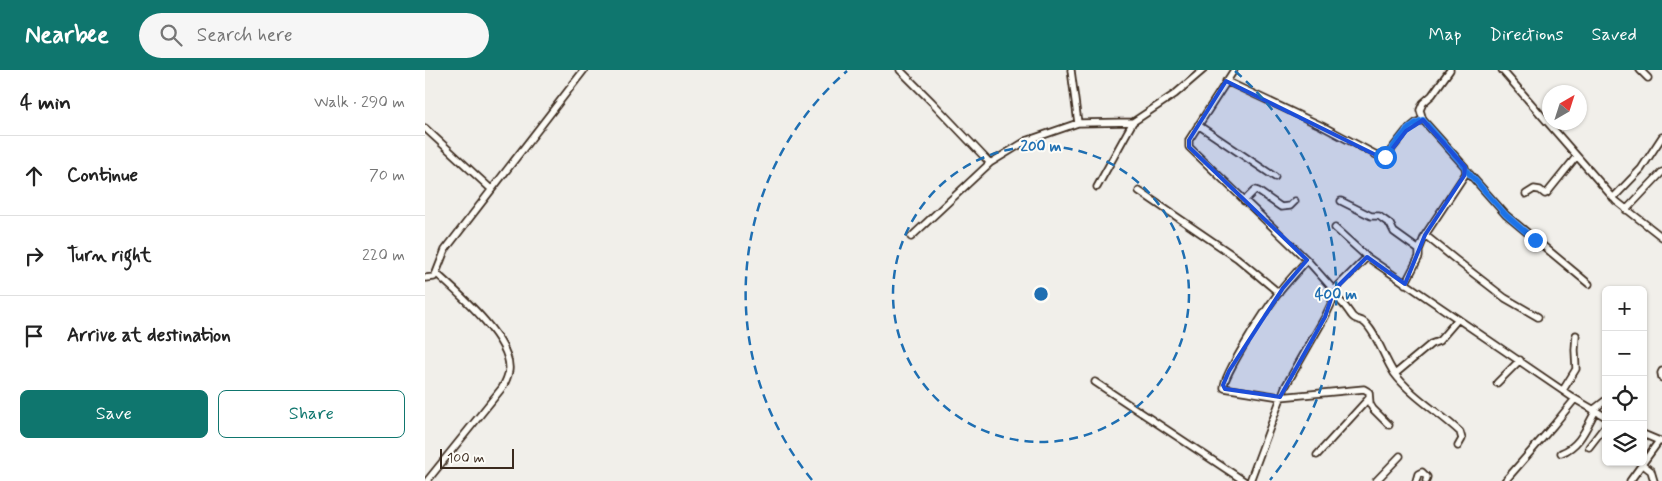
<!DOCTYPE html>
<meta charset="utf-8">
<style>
body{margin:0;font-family:Mynerve,sans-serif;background:#f6f6f6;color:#222}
.controls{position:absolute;right:15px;bottom:15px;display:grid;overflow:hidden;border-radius:8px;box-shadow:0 1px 4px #0004}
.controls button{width:45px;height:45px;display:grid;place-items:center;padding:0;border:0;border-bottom:1px solid #e0e0e0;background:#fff;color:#222;font:25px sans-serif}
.compass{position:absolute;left:1117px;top:15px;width:45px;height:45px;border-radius:50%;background:#fff;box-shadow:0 1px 4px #0004;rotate:39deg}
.scale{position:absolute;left:15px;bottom:12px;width:74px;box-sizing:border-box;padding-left:5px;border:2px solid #3b2a1e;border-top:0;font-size:14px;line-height:18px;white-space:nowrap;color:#3b2a1e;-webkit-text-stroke:4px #fdfcf7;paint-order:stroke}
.stop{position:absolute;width:15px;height:15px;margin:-11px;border:4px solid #1a73e8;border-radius:50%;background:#fff}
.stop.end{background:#1a73e8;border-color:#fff;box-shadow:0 1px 5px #0008}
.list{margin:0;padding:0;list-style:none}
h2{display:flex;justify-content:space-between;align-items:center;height:65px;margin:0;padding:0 20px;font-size:21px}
h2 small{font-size:16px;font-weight:400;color:#767676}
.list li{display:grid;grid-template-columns:32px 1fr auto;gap:15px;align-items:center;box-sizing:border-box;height:80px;padding:0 20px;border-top:1px solid #e0e0e0}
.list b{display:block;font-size:19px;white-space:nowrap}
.list em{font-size:16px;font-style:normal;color:#767676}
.actions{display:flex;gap:10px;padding:15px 20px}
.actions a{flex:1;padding:11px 0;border:1px solid #0f766e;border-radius:8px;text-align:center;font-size:18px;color:#0f766e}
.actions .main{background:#0f766e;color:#fff}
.icon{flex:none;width:28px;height:28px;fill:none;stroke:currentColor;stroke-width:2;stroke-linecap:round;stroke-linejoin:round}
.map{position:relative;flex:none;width:1237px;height:411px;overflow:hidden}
header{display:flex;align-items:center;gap:30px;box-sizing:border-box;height:70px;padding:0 25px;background:#0f766e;color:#fff}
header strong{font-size:24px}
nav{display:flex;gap:28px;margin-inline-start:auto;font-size:18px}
.search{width:350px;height:45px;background:#f6f6f6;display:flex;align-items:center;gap:12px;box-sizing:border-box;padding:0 18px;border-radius:28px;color:#767676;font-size:19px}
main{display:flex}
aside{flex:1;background:#fff}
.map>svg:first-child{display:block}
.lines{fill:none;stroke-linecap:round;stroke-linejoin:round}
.street-casing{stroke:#3b2a1e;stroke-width:9}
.street{stroke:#fdfcf7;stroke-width:5.5}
.route{stroke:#1a73e8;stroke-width:6}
.marked{fill:#1d4ed8;fill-opacity:0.2;stroke:#1d4ed8;stroke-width:4;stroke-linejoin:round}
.ring{fill:none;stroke:#1f6fb2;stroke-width:2.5;stroke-dasharray:9 6}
.centre{fill:#1f6fb2;stroke:#fdfcf7;stroke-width:2.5}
.ring-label{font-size:15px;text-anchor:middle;font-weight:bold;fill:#1f6fb2;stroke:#fdfcf7;stroke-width:4;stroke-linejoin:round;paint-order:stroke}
</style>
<header>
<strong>Nearbee</strong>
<div class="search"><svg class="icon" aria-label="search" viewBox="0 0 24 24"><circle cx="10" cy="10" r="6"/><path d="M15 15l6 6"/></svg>Search here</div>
<nav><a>Map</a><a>Directions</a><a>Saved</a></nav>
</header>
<main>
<aside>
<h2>4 min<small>Walk · 290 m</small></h2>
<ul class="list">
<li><svg class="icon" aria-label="ahead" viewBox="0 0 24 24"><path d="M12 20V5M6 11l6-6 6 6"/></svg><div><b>Continue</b></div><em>70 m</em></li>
<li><svg class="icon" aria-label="right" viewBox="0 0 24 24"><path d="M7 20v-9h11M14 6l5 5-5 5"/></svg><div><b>Turn right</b></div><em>220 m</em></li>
<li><svg class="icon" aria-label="arrive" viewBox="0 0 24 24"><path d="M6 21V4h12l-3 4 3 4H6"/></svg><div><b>Arrive at destination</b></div></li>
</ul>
<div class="actions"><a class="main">Save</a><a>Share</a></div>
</aside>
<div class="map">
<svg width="1237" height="411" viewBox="0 0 1237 411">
<rect width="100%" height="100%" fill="#f1efea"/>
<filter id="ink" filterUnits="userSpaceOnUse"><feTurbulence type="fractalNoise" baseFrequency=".02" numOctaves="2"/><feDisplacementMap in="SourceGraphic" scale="10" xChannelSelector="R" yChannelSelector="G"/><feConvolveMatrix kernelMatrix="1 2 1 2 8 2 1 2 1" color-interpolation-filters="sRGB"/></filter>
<g filter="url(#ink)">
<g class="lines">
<!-- street casing -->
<g class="street-casing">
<path id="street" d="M 475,0 L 507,32 L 565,93
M 646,0 L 653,53
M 809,0 L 764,70 L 764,77 L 882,190 L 907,218 L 909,224 L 908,230 L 900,247 L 860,317 L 825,411
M 1077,0 L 1191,131 L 1237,167
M 1215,0 L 1223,8
M 801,11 L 897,56 L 959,89 L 981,61 L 992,52 L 998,50
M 773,55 L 850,107
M 0,58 L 66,119
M 1041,100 L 1081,145 L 1164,214
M 672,117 L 708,52 L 750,24 L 778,0
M 714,121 L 812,188 L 854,223
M 1101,124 L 1109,119 L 1115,120 L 1120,124 L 1122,123 L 1151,87
M 1188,128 L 1216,99 L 1237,67
M 819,131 L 830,120 L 833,121 L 856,137 L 865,136 L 870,131
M 916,131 L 946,146 L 954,146 L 958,149 L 965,154 L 969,162 L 994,180
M 1201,140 L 1237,102
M 910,158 L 942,187
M 1000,165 L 1031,190 L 1080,228 L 1113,247
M 486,167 L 565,93 L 601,71 L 653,53 L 708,52
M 882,190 C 872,202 861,213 852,225 C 842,238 796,308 799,318 L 855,327 L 939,319 L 944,322 L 945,334 L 948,339 L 964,355
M 0,208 L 9,207 L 11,203 L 20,180 L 159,0
M 980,214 L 994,187 L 994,180 L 1000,165 L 1041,103 L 1040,97 L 998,50 L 995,40 L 998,33 L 1007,25 L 1025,0
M 908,221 L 942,187 L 1150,329 L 1181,347
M 908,227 C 917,230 922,239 927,246 C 931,251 936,249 940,253 C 952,264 959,288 969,303 C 987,327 1014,342 1035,362 L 1037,369 L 1033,376
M 1237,301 L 1236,303 L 1237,308
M 970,304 L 1006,274 L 1014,271 L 1033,249
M 670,312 L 819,411
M 1072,313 L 1095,290
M 1138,320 L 1151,299 L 1150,280 L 1151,265
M 1168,340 L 1181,330
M 1218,364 L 1237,372
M 1164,377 L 1181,355
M 1136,383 C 1155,376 1161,358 1170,342
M 892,385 L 944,328
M 1217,394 L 1226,401 L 1229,411
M 2,411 L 77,318 C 80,313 83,307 84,300 C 87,269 33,223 11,203
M 951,411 L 975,386
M 991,411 L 993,404 L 997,402 L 1002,407 L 1001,411
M 1080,411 L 1128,356 L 1150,329
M 1205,411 L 1234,371"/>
</g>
<!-- street -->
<use href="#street" class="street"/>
</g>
</g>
<g class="lines" filter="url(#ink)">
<!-- route -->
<path class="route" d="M 960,87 C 971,75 981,55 998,50 L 1040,97 L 1041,100 L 1081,145 L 1110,170"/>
</g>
<!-- marked area -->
<path class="marked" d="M 801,11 L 953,86 L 964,83 L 981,61 L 998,50 L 1040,97 L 1039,106 L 1000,165 L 980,214 L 942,187 L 909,220 L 900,247 L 855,327 L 800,319 L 798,315 L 804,301 L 858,218 L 882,190 L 764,77 L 764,70 Z"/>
<!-- distance rings -->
<g class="ring">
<circle cx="616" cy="224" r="148"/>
<path d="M387 410A295 295 0 0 1 422 1M810 1A295 295 0 0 1 845 410"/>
</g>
<circle cx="616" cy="224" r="8" class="centre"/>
<g class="ring-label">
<text x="616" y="81">200 m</text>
<text x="911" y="229">400 m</text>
</g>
</svg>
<div class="controls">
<button>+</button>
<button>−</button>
<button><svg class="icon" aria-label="locate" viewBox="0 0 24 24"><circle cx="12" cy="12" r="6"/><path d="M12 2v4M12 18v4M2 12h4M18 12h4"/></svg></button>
<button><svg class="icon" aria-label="layers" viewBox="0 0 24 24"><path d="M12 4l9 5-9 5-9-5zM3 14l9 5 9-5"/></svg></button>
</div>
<svg class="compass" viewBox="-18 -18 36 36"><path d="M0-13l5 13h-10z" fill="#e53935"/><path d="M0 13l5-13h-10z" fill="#767676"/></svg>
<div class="scale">100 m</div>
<div class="stop" style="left:960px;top:87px"></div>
<div class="stop end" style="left:1110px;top:170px"></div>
</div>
</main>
